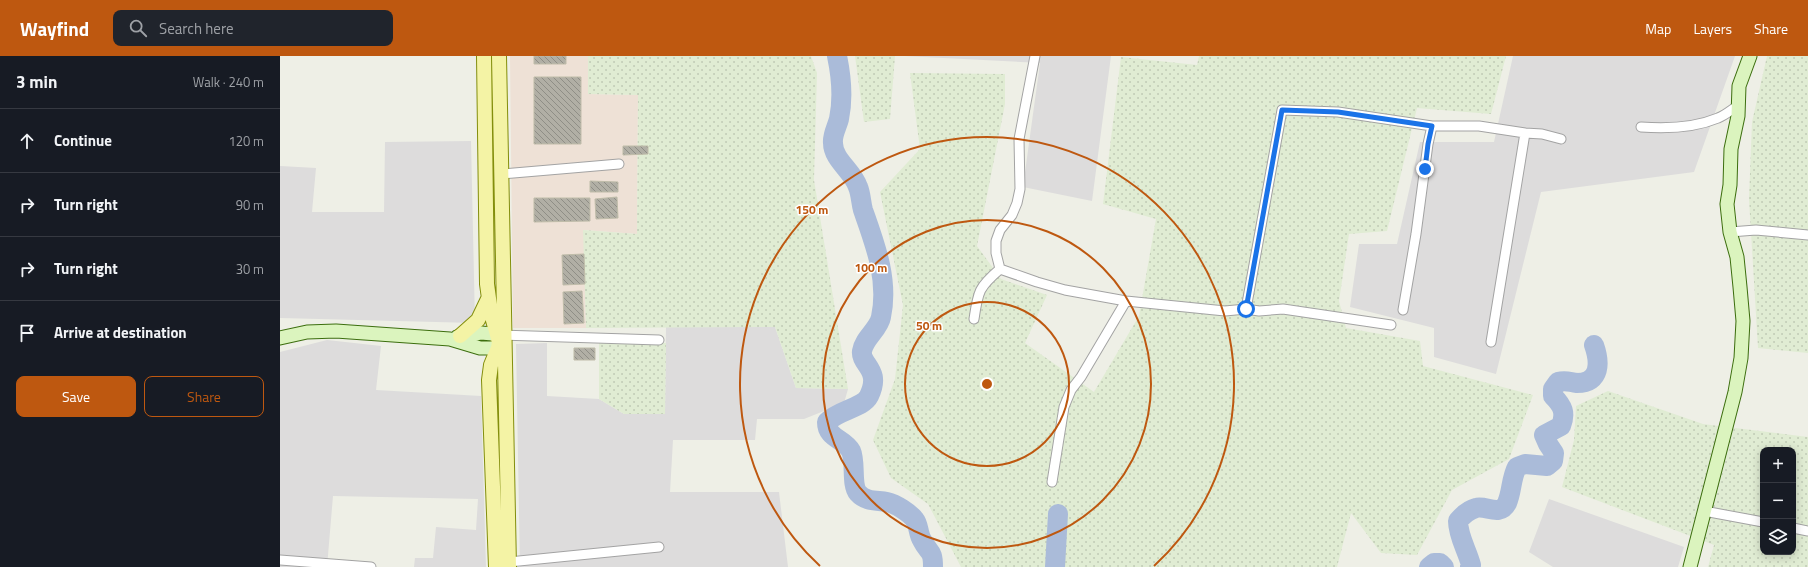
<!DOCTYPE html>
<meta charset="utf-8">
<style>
body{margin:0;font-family:"Titillium Web",sans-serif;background:#20242c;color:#f1f3f6}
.controls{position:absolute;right:12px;bottom:12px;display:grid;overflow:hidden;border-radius:8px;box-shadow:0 2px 10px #0003}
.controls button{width:36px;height:36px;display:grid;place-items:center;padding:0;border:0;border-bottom:1px solid #363941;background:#171b24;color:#f1f3f6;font:20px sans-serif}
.stop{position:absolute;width:12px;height:12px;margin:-9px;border:3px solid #1a73e8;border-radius:50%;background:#fff}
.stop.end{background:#1a73e8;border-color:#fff;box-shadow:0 1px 4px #0008}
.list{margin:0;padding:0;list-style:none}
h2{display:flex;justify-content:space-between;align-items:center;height:52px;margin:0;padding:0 16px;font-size:17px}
h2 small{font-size:13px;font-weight:400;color:#9ea1a6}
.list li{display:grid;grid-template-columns:26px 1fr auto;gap:12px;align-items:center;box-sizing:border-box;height:64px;padding:0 16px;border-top:1px solid #363941}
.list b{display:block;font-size:15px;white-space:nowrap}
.list em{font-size:13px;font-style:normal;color:#9ea1a6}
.actions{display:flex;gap:8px;padding:12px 16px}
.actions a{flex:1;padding:9px 0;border:1px solid #be5810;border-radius:8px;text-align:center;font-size:14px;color:#be5810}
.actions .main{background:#be5810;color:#fff}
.icon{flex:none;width:22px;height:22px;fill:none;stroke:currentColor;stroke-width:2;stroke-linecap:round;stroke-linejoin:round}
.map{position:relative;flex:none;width:1528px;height:511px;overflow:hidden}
header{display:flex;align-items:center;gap:24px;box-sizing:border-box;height:56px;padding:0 20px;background:#be5810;color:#fff}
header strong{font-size:19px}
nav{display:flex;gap:22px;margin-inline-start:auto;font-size:14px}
.search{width:280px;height:36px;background:#20242c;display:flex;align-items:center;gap:10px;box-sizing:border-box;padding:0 14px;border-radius:8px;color:#9ea1a6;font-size:15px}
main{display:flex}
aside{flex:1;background:#171b24}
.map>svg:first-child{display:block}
.residential{fill:#dddcdc}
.commercial{fill:#eee1d6}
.farmland{fill:url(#farmland-dots);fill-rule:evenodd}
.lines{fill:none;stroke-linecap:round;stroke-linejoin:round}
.river{stroke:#aabbd9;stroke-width:20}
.building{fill:url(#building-back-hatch);stroke:#bfbca9}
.street-casing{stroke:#a3a3a3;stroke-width:11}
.secondary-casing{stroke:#3c6e0e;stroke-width:15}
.primary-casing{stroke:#838e0c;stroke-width:16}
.street{stroke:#fff;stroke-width:9}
.secondary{stroke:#dbf4be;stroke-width:13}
.primary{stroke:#f4f3a5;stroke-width:14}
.route{stroke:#1a73e8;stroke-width:5}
.ring{fill:none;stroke:#be5810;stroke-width:2}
.centre{fill:#be5810;stroke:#fff;stroke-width:2}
.ring-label{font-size:12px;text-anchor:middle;font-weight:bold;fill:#be5810;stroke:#fff;stroke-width:3;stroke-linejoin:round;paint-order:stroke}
</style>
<header>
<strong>Wayfind</strong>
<div class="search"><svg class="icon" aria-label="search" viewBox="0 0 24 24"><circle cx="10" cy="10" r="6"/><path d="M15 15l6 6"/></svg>Search here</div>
<nav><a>Map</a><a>Layers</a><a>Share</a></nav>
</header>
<main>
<aside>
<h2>3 min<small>Walk · 240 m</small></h2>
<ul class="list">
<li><svg class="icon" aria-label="ahead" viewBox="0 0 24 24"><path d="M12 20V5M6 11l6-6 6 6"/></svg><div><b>Continue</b></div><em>120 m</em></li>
<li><svg class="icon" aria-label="right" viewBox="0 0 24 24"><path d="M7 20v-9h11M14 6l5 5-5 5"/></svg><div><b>Turn right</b></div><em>90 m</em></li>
<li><svg class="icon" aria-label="right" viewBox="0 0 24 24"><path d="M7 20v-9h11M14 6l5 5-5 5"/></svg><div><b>Turn right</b></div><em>30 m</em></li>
<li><svg class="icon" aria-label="arrive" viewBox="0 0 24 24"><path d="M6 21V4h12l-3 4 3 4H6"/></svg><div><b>Arrive at destination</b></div></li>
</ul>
<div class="actions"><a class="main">Save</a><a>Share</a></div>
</aside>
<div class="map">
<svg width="1528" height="511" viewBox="0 0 1528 511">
<defs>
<pattern id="farmland-dots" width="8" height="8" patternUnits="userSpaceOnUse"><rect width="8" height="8" fill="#e0ecd3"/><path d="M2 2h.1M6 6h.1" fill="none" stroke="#c0cab5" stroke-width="1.8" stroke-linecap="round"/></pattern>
<pattern id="building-back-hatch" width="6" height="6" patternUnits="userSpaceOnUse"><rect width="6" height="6" fill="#b1afa5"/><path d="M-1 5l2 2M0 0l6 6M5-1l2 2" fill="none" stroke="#8f8e86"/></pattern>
</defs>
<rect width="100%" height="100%" fill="#eeefe6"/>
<!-- residential -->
<path class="residential" d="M 624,0 L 831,0 L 812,145 L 743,131 L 760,7 Z
M 1233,0 L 1455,0 L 1414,116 L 1261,136 L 1216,318 L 1154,301 L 1154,272 L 1070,251 L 1079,188 L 1117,188 L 1140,86 L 1214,86 Z
M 191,85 L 195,267 L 0,262 L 0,110 L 36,112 L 32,156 L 104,156 L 105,86 Z
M 386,271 L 495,271 L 516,332 L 568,333 L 564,347 L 524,363 L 477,363 L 475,384 L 393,384 L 390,436 L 499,436 L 508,511 L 240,511 L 236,288 L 267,287 L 267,340 L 319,343 L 344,358 L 385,358 Z
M 47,284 L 101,290 L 96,334 L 201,340 L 206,511 L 134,511 L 135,502 L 153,502 L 156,471 L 196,474 L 198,443 L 53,440 L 47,511 L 0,511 L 0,296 Z
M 1269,443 L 1404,491 L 1398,511 L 1273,511 L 1249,496 Z"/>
<!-- commercial -->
<path class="commercial" d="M 230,0 L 308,0 L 308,38 L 358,39 L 357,178 L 304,174 L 306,272 L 233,272 Z"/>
<!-- farmland -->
<path class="farmland" d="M 308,0 L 531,0 L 537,17 L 534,124 L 568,333 L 516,332 L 495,271 L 306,272 L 303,174 L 357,178 L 358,39 L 308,38 Z
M 575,0 L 615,0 L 610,63 L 584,66 Z
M 919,0 L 1226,0 L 1211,58 L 1137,52 L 1107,175 L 1069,178 L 1059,245 L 1066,272 L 1140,285 L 1143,310 L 1253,339 L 1229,403 L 1172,434 L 1137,499 L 1101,497 L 1071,457 L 1057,511 L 681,511 L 648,448 L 611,422 L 593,384 L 615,323 L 623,249 L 600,136 L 640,93 L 630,17 L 725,18 L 725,48 L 697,190 L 721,223 L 767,239 L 745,287 L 814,336 L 859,260 L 876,163 L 823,148 L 841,1 L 917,9 Z
M 1487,0 L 1528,0 L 1528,297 L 1478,292 L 1469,143 L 1472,66 Z
M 319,287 L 386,287 L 385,358 L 344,358 L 319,343 Z
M 1328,335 L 1423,368 L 1528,381 L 1528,511 L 1428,511 L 1434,489 L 1282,431 L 1294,384 L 1296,350 ZM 1483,394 L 1513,394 L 1513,496 L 1483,496 Z"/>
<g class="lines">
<!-- river -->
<path class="river" d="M 557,0 C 561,19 563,44 559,63 C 557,71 552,79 553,87 C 553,104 573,115 578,131 C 581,138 581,147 583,154 C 595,188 609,224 601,261 C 599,273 584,282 582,295 C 580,309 602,313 589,340 C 583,352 558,354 547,366 C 547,383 564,382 571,395 C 576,406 571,429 578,437 C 586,446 597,444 607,446 C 616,448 630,457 635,464 C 639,469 638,478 642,484 C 649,498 653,493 653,511
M 775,511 L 778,458
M 1149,511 L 1154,507 L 1160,507 L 1164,511
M 1190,511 L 1191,509 C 1187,494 1178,480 1178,465 C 1183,459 1188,454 1196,452 C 1206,449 1220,461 1227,447 C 1232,436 1231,422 1237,411 L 1245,408 L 1267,410 L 1273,405 L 1274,397 L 1268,388 L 1264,379 L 1281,370 C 1286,357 1283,350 1273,340 L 1273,333 L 1278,326 C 1286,324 1289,326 1297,327 C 1321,327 1320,306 1314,289"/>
</g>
<!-- building -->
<path class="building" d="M 254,0 L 286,0 L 286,8 L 254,8 Z
M 254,21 L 301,21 L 301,88 L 254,88 Z
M 343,90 L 368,90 L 368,98 L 343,99 Z
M 310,125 L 338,126 L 338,136 L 310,136 Z
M 337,141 L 338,162 L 316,163 L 315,143 Z
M 254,142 L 310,142 L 310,165 L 254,166 Z
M 304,198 L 305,228 L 283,229 L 282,199 Z
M 302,235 L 304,267 L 284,268 L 283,236 Z
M 294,292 L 315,292 L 315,304 L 294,304 Z"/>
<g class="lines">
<!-- street casing -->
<g class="street-casing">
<path id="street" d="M 1361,71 C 1387,73 1414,72 1438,62 C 1446,59 1452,53 1459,49
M 221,118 L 339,108
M 1450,176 L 1476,174 L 1528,179
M 720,213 L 757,226 L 785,234 L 846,245 L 945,255 L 966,253 L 979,255 L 1003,253 L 1111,269
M 720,213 L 716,197 L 716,185 L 720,174 L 732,159 L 737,147 L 740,133 L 739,83 L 755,0
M 966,253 L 1002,54 L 1058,56 L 1152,70 L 1199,70 L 1245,77 L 1262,78 L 1281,83
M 1123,254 L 1136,178 L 1148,88 L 1152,70
M 694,263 C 698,235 699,231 720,213
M 224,279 L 379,284
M 1211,286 L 1245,77
M 772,426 L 784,351 L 791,334 L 801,321 L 846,245
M 1424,455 L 1483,466
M 1513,472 L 1528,475
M 0,504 L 91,511
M 229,506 L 379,491"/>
</g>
<!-- secondary casing -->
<g class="secondary-casing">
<path id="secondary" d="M 177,281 L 201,277 L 224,279
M 0,282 L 27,276 L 56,275 L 170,283 L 200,292 L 224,292
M 1410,511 L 1455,336 L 1461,302 L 1463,265 L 1460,231 L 1457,201 L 1450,176 L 1447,148 L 1450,129 L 1451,93 L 1458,60 L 1459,30 L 1470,0"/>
</g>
<!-- primary casing -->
<g class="primary-casing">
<path id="primary" d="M 204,0 L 207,228 L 211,257 L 219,286 L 218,292 L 211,309 L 209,324 L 216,511
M 219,0 L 229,511
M 180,280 L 198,264 L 208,243"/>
</g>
<!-- street -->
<use href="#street" class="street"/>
<!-- secondary -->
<use href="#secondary" class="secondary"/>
<!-- primary -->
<use href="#primary" class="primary"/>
</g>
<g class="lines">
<!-- route -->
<path class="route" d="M 966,253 L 1002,54 L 1058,56 L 1152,70 L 1148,88 L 1145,113"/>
</g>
<!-- distance rings -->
<g class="ring">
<circle cx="707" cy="328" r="82"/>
<circle cx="707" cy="328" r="164"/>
<path d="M540 510A247 247 0 1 1 874 510"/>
</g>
<circle cx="707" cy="328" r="6" class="centre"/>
<g class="ring-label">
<text x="532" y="158">150 m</text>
<text x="591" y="216">100 m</text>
<text x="649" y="274">50 m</text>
</g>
</svg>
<div class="controls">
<button>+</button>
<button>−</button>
<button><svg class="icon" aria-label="layers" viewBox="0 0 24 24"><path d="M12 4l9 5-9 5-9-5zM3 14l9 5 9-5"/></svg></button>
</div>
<div class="stop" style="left:966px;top:253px"></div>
<div class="stop end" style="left:1145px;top:113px"></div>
</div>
</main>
